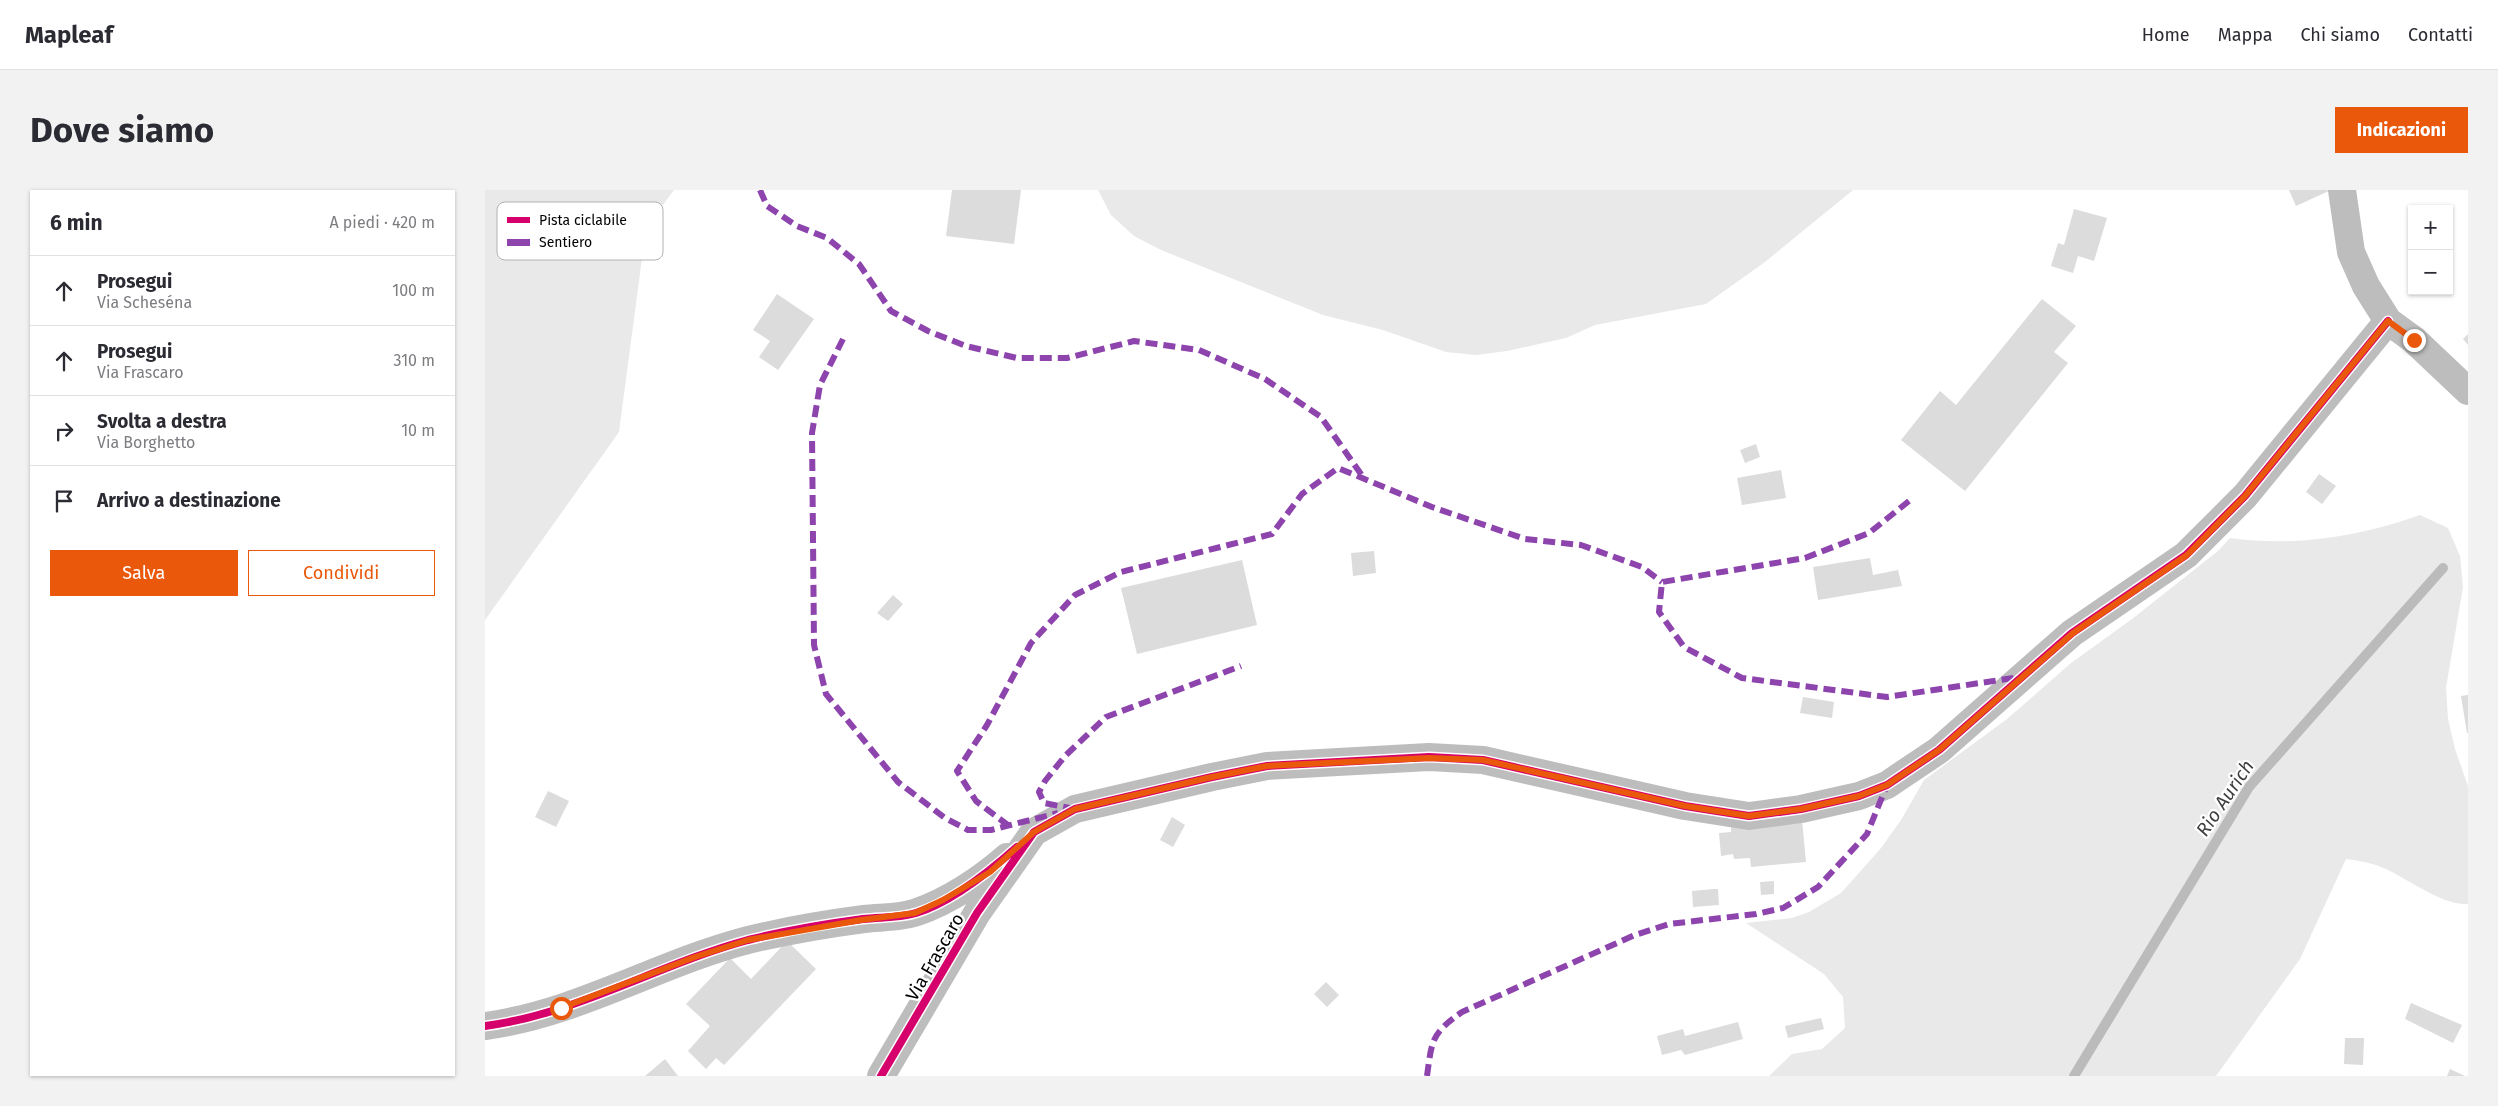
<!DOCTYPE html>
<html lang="it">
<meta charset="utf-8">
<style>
body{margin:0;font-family:"Fira Sans",sans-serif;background:#f2f2f3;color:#2b2b33}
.controls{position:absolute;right:15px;top:15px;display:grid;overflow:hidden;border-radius:0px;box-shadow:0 1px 4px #0004}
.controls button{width:45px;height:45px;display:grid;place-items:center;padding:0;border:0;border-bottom:1px solid #e1e1e2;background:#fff;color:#2b2b33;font:25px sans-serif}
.stop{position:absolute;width:15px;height:15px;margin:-11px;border:4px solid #ea580c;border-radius:50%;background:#fff}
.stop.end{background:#ea580c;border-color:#fff;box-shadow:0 1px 5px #0008}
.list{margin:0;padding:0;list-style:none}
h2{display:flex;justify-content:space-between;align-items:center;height:65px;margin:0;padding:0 20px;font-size:21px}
h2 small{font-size:16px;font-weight:400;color:#7c7c81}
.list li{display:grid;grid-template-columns:32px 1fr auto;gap:15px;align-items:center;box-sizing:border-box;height:70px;padding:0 20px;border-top:1px solid #e1e1e2}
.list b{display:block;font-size:19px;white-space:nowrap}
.list p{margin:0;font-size:16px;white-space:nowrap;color:#7c7c81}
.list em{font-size:16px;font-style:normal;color:#7c7c81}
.actions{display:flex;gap:10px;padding:15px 20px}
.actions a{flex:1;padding:11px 0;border:1px solid #ea580c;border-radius:0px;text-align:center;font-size:18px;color:#ea580c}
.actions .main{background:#ea580c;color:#fff}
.icon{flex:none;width:28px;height:28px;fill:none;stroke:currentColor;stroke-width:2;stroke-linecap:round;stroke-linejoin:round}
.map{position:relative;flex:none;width:1983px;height:886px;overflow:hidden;border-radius:0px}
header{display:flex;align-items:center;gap:30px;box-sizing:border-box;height:70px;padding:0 25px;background:#fff;border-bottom:1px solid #e1e1e2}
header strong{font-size:24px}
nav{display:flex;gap:28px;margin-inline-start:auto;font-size:18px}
.intro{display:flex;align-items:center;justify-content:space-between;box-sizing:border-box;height:120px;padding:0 30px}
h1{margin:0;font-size:35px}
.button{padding:12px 22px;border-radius:0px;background:#ea580c;color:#fff;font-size:18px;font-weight:700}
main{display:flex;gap:30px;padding:0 30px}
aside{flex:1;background:#fff;border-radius:0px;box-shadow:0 1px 4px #0004}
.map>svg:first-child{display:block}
.green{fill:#e9e9e9}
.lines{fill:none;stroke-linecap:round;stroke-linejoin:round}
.stream{stroke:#bbb;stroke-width:10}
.building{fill:#dcdcdc}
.street{stroke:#bdbdbd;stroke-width:28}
.quiet{stroke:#8e44ad;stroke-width:6;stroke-dasharray:12 6;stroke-linecap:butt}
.cycleway-casing{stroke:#fff;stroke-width:11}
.cycleway{stroke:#d6006c;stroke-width:8}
.route{stroke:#ea580c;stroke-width:6}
.labels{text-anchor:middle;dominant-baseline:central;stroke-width:4.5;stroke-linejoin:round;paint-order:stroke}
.street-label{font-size:18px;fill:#000;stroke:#fff}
.water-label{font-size:19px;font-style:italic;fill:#3f3f3f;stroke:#fff}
.key{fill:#fff;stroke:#b2b2b2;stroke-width:1}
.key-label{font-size:14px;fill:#000}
</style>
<header>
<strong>Mapleaf</strong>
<nav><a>Home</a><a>Mappa</a><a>Chi siamo</a><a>Contatti</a></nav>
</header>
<div class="intro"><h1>Dove siamo</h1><a class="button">Indicazioni</a></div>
<main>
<aside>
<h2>6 min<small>A piedi · 420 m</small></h2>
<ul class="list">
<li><svg class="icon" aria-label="ahead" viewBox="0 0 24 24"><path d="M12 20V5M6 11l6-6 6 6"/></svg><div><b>Prosegui</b><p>Via Scheséna</p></div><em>100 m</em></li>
<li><svg class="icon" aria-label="ahead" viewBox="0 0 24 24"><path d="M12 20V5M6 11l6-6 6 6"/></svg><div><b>Prosegui</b><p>Via Frascaro</p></div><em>310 m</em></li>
<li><svg class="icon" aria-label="right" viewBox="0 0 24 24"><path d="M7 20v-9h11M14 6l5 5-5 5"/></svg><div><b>Svolta a destra</b><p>Via Borghetto</p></div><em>10 m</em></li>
<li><svg class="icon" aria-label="arrive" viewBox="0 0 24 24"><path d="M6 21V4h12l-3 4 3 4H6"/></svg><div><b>Arrivo a destinazione</b></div></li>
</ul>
<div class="actions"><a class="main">Salva</a><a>Condividi</a></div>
</aside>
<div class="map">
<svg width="1983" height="886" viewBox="0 0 1983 886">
<rect width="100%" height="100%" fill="#fff"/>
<!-- green -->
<path class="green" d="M 0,0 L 189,0 L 161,38 L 134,242 L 0,430 Z
M 613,0 L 1368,0 L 1280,72 L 1221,114 L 1110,135 L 1081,148 L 1022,161 L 991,165 L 961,162 L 898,140 L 838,125 L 676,60 L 649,46 L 626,25 Z
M 1935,325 L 1963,338 L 1975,366 L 1978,397 L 1961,498 L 1963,529 L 1970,559 L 1983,596 L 1983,714 C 1955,716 1918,684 1891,675 C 1881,672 1871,670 1861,669 L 1815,769 L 1731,886 L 1284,886 L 1307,864 L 1337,859 L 1360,838 L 1358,807 L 1339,784 L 1261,733 L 1307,728 L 1324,722 L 1356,703 L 1396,658 L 1416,630 L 1439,590 L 1522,529 L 1586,473 L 1647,429 L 1733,361 L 1745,348 C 1809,357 1874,347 1935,325 Z"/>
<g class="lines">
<!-- stream -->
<path class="stream" d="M 1589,886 L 1764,597 L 1958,378"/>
</g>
<!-- building -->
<path class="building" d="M 467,0 L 536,0 L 529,54 L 461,46 Z
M 1804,0 L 1846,0 L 1811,16 Z
M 1589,19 L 1622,28 L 1609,71 L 1593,66 L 1588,83 L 1566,76 L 1573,53 L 1579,55 Z
M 292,104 L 329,129 L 293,180 L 274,167 L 285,151 L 268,140 Z
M 1557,109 L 1591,136 L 1569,162 L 1583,173 L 1480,301 L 1416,250 L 1455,201 L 1471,215 Z
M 1983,144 L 1983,155 L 1978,149 Z
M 1271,254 L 1275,267 L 1260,273 L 1255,260 Z
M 1296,280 L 1301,308 L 1257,315 L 1252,288 Z
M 1834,284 L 1851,296 L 1837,314 L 1821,302 Z
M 889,361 L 891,383 L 868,386 L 866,363 Z
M 1385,368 L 1388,385 L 1413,380 L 1417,396 L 1333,410 L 1328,377 Z
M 757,370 L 772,435 L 652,464 L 636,398 Z
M 408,405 L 418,414 L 403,431 L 392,423 Z
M 1983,505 L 1983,543 L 1982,543 L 1976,506 Z
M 1318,507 L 1349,512 L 1347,528 L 1315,523 Z
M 63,601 L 84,611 L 71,637 L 50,627 Z
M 687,627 L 700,635 L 688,657 L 675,650 Z
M 1317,630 L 1321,672 L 1266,677 L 1265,668 L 1249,669 L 1248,664 L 1236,666 L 1234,643 L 1246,642 L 1246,637 Z
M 1289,691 L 1289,704 L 1276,705 L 1275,692 Z
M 1228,699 L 1233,699 L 1234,715 L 1208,717 L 1207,701 Z
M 302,751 L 331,779 L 239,875 L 231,868 L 221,879 L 203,861 L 225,836 L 201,814 L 245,768 L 266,789 Z
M 841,792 L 854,805 L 842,817 L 829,804 Z
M 1926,813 L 1977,835 L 1968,853 L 1920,829 Z
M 1336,828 L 1339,839 L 1303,848 L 1300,836 Z
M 1253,832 L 1258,849 L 1200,865 L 1196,860 L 1177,865 L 1172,846 L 1198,839 L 1200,846 Z
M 1860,848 L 1879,848 L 1878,875 L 1859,874 Z
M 180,869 L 193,886 L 160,886 Z
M 1965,879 L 1980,886 L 1962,886 Z"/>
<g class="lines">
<!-- street -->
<path class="street" d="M 1857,0 L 1866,62 L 1881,96 L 1903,131 L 1929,150 L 1983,201
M 0,836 C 92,824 174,773 263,750 C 300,741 341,734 379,729 C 396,727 416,728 432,722 C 464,711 497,689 522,667
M 396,886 L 492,723 L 549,642 L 590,619 L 727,587 L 782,576 L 944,567 L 998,570 L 1200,616 L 1264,626 L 1316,619 L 1374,606 L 1402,595 L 1454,560 L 1587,443 L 1701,365 L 1760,306 L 1903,131"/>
<!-- quiet -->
<path class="quiet" d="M 275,0 L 282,16 L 312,36 L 342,48 L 374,74 L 406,121 L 443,141 L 481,156 L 532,168 L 582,168 L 649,151 L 714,160 L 780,189 L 836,227 L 878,287
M 358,149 L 335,195 L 327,243 L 329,455 L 341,504 L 413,592 L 460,628 L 483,640 L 506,640 L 573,623
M 1424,311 L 1384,343 L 1320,368 L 1177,392 L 1174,422 L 1199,457 L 1257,488 L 1402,507 L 1535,487
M 590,619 L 559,613 L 554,602 L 560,591 L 580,566 L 621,527 L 756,476
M 524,636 L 491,611 L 472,581 L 502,535 L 546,453 L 590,405 L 636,382 L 787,344 L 817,304 L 853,278 L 947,317 L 1040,349 L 1096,355 L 1157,377 L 1177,392
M 942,886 C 947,850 946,844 977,822 L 1150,745 L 1184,734 L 1271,724 L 1298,718 L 1333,697 L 1382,644 L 1402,595"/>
<!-- cycleway casing -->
<g class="cycleway-casing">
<path id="cycleway" d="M 0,836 C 92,824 174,774 263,750 C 300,741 340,734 378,729 C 395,727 415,728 431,723 C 467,712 504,682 532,657
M 396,886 L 492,723 L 549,642 L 590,619 L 727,587 L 782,576 L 944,567 L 998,570 L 1200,616 L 1264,626 L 1316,619 L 1374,606 L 1402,595 L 1454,560 L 1587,443 L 1701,365 L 1760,306 L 1903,131"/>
</g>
<!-- cycleway -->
<use href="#cycleway" class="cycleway"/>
</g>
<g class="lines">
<!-- route -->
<path class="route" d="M 76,818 L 210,767 L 263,750 L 376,730 L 430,723 L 458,710 L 505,682 L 549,642 L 590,619 L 727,587 L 782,576 L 944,568 L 998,570 L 1200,616 L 1264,626 L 1316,619 L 1374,606 L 1402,595 L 1454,560 L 1588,443 L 1702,365 L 1760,306 L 1903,131 L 1929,150"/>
</g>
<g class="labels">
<!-- street labels -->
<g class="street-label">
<text transform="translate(450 767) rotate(-60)">Via Frascaro</text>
</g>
<!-- water labels -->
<g class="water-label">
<text transform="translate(1740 608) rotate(-56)">Rio Aurich</text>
</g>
</g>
<!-- legend -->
<rect x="12" y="12" width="166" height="58" rx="8" class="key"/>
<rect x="22" y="27" width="23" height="6" fill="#d6006c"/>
<rect x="22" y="49" width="23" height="7" fill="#8e44ad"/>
<g class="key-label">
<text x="54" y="35">Pista ciclabile</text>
<text x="54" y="57">Sentiero</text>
</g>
</svg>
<div class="controls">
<button>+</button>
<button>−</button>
</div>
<div class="stop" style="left:76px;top:818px"></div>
<div class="stop end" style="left:1929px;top:150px"></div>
</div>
</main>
